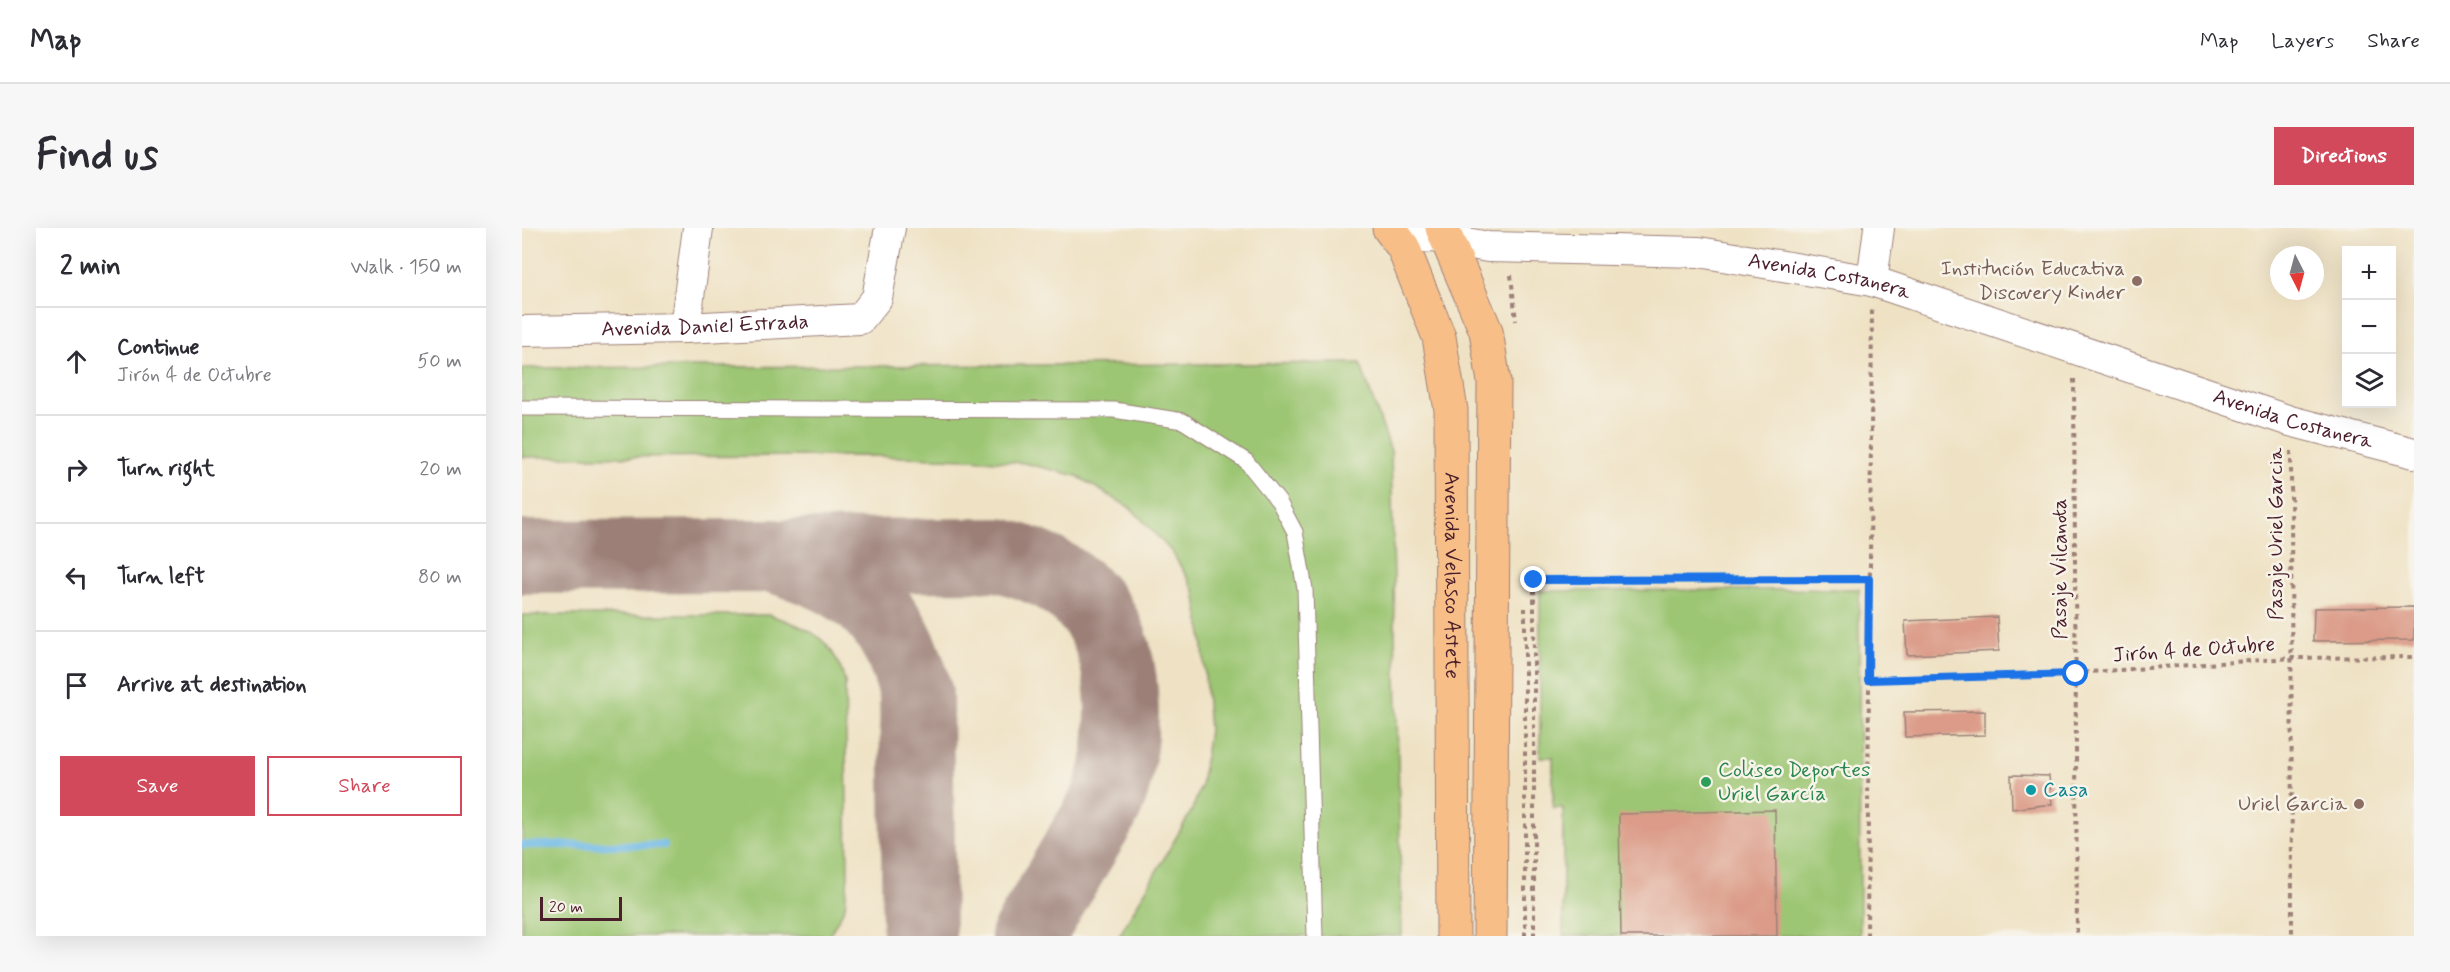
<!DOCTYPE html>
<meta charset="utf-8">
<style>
body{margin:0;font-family:Mynerve,sans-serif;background:#f7f7f7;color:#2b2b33}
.controls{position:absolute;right:18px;top:18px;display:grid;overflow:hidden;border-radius:0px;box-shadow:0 6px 24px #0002}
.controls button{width:54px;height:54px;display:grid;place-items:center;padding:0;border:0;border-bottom:2px solid #e1e1e2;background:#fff;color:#2b2b33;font:30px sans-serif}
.compass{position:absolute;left:1748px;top:18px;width:54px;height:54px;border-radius:50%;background:#fff;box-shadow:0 6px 24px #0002;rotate:174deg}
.scale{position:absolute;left:18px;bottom:15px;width:82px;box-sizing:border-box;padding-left:6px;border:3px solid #4a1f2b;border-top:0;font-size:16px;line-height:21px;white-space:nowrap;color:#4a1f2b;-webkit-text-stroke:4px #f7f3e8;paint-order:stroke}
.stop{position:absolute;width:18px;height:18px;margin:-14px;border:4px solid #1a73e8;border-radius:50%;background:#fff}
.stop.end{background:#1a73e8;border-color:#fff;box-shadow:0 2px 6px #0008}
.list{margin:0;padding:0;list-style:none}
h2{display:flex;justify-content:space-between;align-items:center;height:78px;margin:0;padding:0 24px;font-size:26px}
h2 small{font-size:20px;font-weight:400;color:#7c7c81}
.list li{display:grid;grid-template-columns:39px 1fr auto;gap:18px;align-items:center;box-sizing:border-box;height:108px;padding:0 24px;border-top:2px solid #e1e1e2}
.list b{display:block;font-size:22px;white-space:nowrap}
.list p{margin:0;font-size:20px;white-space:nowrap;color:#7c7c81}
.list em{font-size:20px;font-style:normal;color:#7c7c81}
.actions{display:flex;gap:12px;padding:18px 24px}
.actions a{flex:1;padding:14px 0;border:2px solid #d1495b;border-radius:0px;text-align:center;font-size:21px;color:#d1495b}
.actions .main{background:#d1495b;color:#fff}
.icon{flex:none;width:33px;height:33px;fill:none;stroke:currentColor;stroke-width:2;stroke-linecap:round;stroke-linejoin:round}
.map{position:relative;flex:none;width:1892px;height:708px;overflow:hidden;border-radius:0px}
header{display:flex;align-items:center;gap:36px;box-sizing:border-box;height:84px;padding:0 30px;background:#fff;border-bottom:2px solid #e1e1e2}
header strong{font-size:28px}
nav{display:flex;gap:33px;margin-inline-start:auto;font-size:21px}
.intro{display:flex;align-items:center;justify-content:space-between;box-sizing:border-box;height:144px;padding:0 36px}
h1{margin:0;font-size:42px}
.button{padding:15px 27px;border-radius:0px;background:#d1495b;color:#fff;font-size:21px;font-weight:700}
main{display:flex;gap:36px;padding:0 36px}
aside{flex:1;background:#fff;border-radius:0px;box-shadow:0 6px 24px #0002}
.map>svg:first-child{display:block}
.green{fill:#9cc673;stroke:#73724f;stroke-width:1.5}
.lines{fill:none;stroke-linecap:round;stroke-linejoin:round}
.stream{stroke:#6ebae7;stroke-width:8}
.taxiway{stroke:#9c8078;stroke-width:74}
.building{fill:#db9b88}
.service-casing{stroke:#9c8078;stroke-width:17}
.minor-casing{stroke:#9c8078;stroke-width:32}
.trunk-casing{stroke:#9c8078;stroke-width:35}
.path{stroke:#9c8078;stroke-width:4;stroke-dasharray:4.5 4.5;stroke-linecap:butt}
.service{stroke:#fff;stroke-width:15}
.minor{stroke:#fff;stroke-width:30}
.trunk{stroke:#f7be88;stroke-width:33}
.route{stroke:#1a73e8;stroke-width:8}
.education-dot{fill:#8d6e63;stroke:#f7f3e8;stroke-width:2}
.leisure-dot{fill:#2e9e5b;stroke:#f7f3e8;stroke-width:2}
.culture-dot{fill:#0f9aa8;stroke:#f7f3e8;stroke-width:2}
.labels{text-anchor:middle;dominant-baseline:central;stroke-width:5;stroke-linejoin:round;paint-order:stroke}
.education-label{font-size:21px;fill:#785e54;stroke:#f7f3e8;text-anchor:end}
.street-label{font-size:21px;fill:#4a1f2b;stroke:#f7f3e8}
.leisure-label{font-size:21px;fill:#27864d;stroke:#f7f3e8;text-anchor:start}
.culture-label{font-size:21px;fill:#0d838f;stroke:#f7f3e8;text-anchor:start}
</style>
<header>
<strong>Map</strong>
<nav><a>Map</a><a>Layers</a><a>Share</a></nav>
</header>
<div class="intro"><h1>Find us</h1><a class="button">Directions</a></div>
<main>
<aside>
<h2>2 min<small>Walk · 150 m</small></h2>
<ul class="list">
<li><svg class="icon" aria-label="ahead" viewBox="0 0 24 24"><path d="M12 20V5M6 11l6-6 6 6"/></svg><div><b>Continue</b><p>Jirón 4 de Octubre</p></div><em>50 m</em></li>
<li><svg class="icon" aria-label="right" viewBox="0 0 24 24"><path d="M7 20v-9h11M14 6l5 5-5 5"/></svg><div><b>Turn right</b></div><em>20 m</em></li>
<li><svg class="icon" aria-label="left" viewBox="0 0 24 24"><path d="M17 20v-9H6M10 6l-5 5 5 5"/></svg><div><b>Turn left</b></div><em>80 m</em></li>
<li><svg class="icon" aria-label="arrive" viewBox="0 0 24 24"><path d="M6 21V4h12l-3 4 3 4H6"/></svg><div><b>Arrive at destination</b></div></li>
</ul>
<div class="actions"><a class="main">Save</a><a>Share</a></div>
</aside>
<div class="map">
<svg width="1892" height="708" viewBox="0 0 1892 708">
<rect width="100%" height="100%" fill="#f7f3e8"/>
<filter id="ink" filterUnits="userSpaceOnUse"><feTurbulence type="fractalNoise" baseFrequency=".0167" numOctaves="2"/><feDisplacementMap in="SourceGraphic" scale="12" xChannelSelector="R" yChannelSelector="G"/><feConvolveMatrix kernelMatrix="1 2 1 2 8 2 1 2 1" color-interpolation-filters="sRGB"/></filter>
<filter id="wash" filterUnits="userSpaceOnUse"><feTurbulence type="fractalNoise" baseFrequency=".008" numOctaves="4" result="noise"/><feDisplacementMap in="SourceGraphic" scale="24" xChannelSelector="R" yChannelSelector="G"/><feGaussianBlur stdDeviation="1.35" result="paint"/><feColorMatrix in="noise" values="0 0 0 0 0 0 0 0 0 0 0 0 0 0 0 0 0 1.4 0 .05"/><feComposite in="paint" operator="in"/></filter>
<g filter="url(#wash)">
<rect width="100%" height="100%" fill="#efe2c4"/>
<!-- green -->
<path class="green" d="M 838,135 L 869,223 L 880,708 L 597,708 L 670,582 L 679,558 L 687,502 L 680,407 L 673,363 L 650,324 L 610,281 L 555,248 L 502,235 L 448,231 L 347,228 L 0,229 L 0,140 Z
M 1337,361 L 1338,708 L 1041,708 L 1041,580 L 1031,580 L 1031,529 L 1018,529 L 1018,363 Z
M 0,387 L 247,387 C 288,400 310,409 323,453 L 326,647 L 323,679 L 307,708 L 0,708 Z"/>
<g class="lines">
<!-- stream -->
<path class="stream" d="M 0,617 L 142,617"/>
<!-- taxiway -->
<path class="taxiway" d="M 269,328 L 477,327 C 564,348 600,397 600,486 C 599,515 597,543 586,570 C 579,587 568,602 559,618 C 541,648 524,678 506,708
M 0,329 L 251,328 C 334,352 372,380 394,466 L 397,708"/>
</g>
<g id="blocks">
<!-- building -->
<path class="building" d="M 1892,379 L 1892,412 L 1791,413 L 1792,380 Z
M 1475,389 L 1477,423 L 1385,427 L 1383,393 Z
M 1463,483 L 1463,507 L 1383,509 L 1382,484 Z
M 1489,547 L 1527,548 L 1530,576 L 1490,581 Z
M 1253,582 L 1255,708 L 1099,708 L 1097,586 Z"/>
</g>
</g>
<g filter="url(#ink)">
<use href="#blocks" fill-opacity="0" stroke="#9c8078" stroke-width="1.5"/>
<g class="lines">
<!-- service casing -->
<g class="service-casing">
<path id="service" d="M 0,180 L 592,182 L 661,193 L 724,233 L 757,274 L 773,304 L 783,361 L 793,708"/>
</g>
<!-- minor casing -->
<g class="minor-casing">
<g id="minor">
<path id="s1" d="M 881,19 L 897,10 L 912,9 L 966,19 L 1177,24 L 1350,53 L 1768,193 L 1892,225"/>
<path d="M 1350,53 L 1357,0"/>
<path d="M 163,100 L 176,0"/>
<path id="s2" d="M 0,103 L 163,100 L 338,91 L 355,70 L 368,0"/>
</g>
</g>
<!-- trunk casing -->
<g class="trunk-casing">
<g id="trunk">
<path id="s3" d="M 867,0 L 881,19 L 917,109 L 929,182 L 931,708"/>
<path d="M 920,0 L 964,103 L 972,154 L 968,708"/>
</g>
</g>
<!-- path -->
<path class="path" d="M 989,47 L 994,93
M 1552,151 L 1555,708
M 1769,223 L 1770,708
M 1346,452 L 1554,445 L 1770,430 L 1892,429
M 1003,708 L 1003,380
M 1012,708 L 1012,352 L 1347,351
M 1345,708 L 1350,82"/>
<!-- service -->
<use href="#service" class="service"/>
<!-- minor -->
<use href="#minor" class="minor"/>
<!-- trunk -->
<use href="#trunk" class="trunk"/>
</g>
</g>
<g class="lines" filter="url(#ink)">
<!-- route -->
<path class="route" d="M 1012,352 L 1347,351 L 1346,452 L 1554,446"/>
</g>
<!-- markers -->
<g class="education-dot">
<circle cx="1615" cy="53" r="6"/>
<circle cx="1837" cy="576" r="6"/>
</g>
<circle class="leisure-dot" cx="1184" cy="554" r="6"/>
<circle class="culture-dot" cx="1509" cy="562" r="6"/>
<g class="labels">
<!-- education labels -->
<g class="education-label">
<text x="1603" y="41">Institución Educativa<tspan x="1603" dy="24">Discovery Kinder</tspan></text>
<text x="1825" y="576">Uriel Garcia</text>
</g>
<!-- street labels -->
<g class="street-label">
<text stroke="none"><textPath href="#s1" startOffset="432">Avenida Costanera</textPath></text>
<text stroke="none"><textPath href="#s2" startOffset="183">Avenida Daniel Estrada</textPath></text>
<text stroke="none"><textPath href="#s1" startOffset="918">Avenida Costanera</textPath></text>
<text transform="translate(1754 306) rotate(-90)">Pasaje Uriel Garcia</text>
<text transform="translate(1538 341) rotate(-90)">Pasaje Vilcanota</text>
<text stroke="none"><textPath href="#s3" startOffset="360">Avenida Velasco Astete</textPath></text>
<text transform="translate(1672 422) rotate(-4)">Jirón 4 de Octubre</text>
</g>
<!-- leisure labels -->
<g class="leisure-label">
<text x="1196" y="542">Coliseo Deportes<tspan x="1196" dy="24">Uriel García</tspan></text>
</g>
<!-- culture labels -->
<g class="culture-label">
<text x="1521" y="562">Casa</text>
</g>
</g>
</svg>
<div class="controls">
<button>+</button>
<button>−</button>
<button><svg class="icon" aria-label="layers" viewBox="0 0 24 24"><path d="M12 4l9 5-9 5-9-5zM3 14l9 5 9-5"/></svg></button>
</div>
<svg class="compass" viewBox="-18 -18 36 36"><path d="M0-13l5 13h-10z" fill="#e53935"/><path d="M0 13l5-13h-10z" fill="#7c7c81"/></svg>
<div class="scale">20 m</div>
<div class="stop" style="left:1554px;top:446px"></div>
<div class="stop end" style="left:1012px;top:352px"></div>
</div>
</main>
